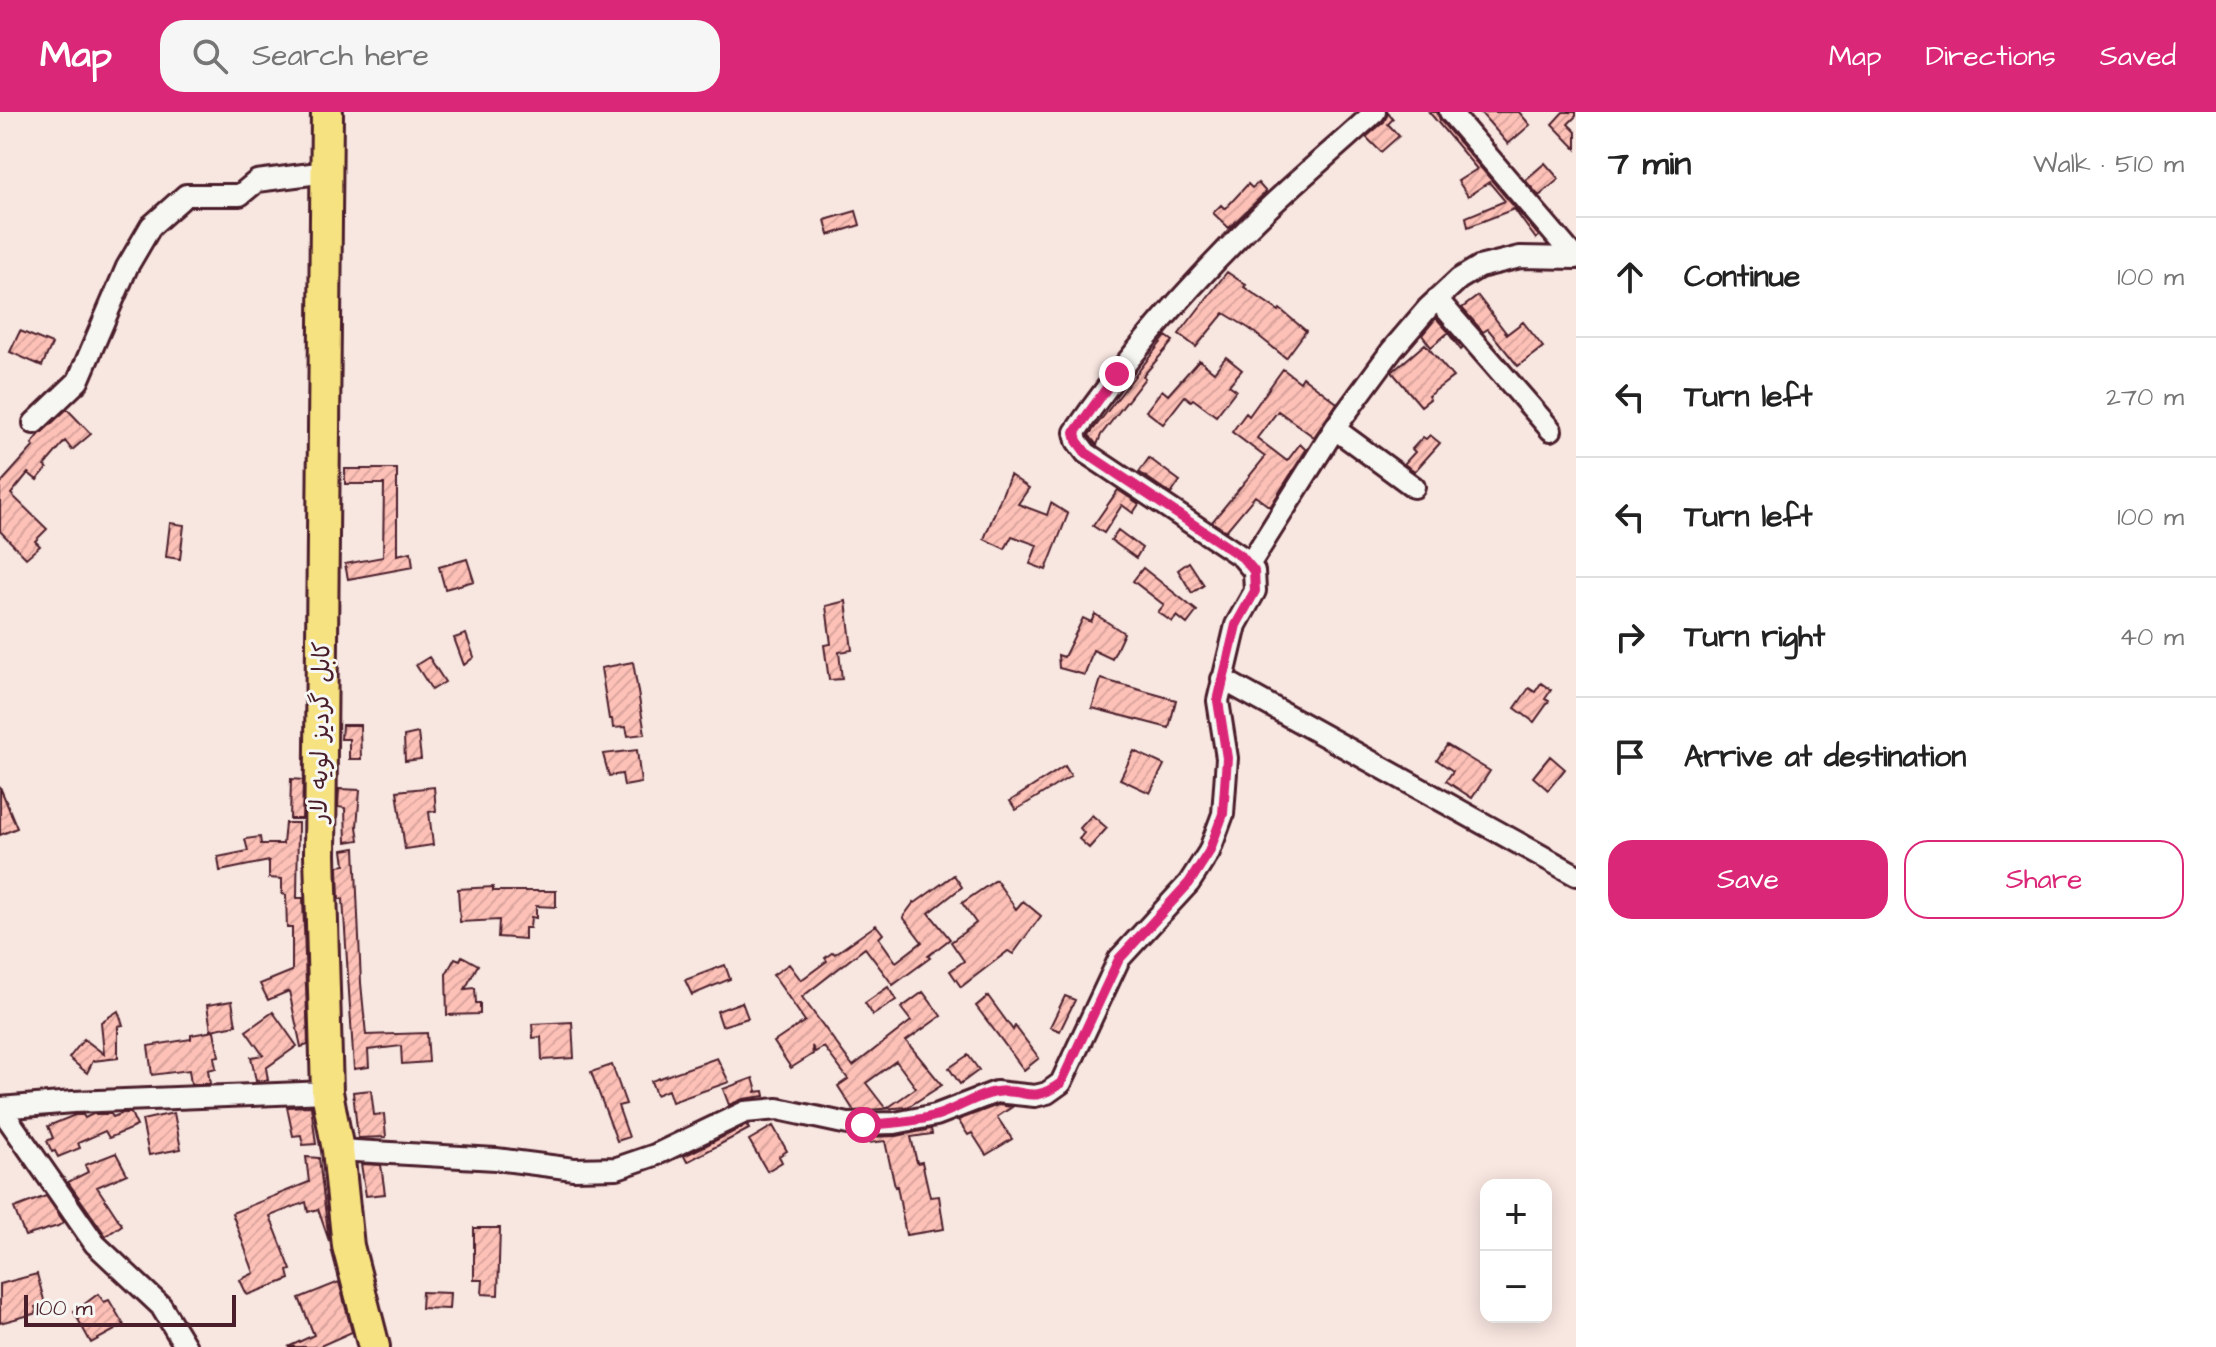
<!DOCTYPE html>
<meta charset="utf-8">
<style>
body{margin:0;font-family:"Architects Daughter","Playpen Sans Arabic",sans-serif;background:#f6f6f6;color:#222}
.controls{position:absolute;right:24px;bottom:24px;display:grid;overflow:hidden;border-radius:16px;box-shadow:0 4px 20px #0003}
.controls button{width:72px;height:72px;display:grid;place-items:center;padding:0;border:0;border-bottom:2px solid #e0e0e0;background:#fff;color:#222;font:40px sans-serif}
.scale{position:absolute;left:24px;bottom:20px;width:212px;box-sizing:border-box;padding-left:8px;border:4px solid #4a1f2b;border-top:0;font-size:22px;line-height:28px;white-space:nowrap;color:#4a1f2b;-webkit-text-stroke:6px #f6f6f2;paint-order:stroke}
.stop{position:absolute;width:24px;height:24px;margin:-18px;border:6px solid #db2777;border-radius:50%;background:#fff}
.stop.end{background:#db2777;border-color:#fff;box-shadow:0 2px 8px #0008}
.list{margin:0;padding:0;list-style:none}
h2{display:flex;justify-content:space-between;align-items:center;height:104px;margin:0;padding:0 32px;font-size:34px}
h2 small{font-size:26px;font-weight:400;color:#767676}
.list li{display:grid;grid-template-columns:52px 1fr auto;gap:24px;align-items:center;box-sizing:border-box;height:120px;padding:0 32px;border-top:2px solid #e0e0e0}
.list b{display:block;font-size:30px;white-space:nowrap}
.list em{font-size:26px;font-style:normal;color:#767676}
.actions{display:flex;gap:16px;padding:24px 32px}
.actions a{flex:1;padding:18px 0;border:2px solid #db2777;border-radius:24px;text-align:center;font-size:28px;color:#db2777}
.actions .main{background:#db2777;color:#fff}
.icon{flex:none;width:44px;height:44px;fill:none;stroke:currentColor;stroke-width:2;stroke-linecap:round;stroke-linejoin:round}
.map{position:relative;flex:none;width:1576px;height:1235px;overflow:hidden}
header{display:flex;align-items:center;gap:48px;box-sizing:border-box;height:112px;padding:0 40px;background:#db2777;color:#fff}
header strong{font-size:38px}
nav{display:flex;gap:44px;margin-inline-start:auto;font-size:28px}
.search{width:560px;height:72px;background:#f6f6f6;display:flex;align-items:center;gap:20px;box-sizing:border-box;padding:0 28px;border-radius:24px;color:#767676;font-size:30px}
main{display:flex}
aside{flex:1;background:#fff}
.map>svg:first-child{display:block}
.building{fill:url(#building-hatch);stroke:#4a1f2b;stroke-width:2;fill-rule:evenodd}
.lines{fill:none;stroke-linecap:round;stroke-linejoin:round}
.minor-casing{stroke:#4a1f2b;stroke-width:26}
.highway-casing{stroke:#4a1f2b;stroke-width:36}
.minor{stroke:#f6f6f2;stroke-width:20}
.highway{stroke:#f7e281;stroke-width:30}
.route{stroke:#db2777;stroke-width:10}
.labels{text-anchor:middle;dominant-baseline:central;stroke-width:6;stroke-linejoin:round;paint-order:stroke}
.street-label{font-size:24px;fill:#4a1f2b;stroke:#f6f6f2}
</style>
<header>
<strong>Map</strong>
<div class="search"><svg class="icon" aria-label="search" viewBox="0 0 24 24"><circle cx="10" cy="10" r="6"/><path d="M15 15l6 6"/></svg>Search here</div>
<nav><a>Map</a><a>Directions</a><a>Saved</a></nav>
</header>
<main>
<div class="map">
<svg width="1576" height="1235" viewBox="0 0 1576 1235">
<defs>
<pattern id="building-hatch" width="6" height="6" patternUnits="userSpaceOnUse" patternTransform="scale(2)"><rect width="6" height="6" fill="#fdc1b7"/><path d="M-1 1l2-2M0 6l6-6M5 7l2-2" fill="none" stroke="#daa59e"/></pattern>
</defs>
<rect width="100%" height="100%" fill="#f8e6e0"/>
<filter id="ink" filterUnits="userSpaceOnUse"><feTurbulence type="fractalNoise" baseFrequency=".0125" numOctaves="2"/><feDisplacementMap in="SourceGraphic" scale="16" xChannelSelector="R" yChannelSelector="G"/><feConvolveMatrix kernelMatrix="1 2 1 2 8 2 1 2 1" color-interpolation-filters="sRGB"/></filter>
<g filter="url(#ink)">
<!-- building -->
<path class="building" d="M 1429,0 L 1437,0 L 1440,8 L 1539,124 L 1536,127 L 1514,97 L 1468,115 L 1466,105 L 1505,89 L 1489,70 L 1468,84 L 1458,69 L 1477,57 Z
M 1480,0 L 1519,0 L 1530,13 L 1508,32 Z
M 1563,0 L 1576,0 L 1576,4 L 1568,12 L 1576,20 L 1576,37 L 1552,12 Z
M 1388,1 L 1393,7 L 1388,12 L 1399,24 L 1381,40 L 1366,25 L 1384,10 Z
M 1545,51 L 1559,67 L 1539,84 L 1525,68 Z
M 1258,71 L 1266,80 L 1229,116 L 1213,101 L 1221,93 L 1225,97 L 1248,72 L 1252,76 Z
M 856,99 L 860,113 L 829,123 L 825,108 Z
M 1227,160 L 1246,173 L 1244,175 L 1279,199 L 1280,197 L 1306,219 L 1286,246 L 1250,217 L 1224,201 L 1196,235 L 1179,222 Z
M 1478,184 L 1507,222 L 1523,210 L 1543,235 L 1518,254 L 1488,217 L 1483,220 L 1462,196 Z
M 1436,206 L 1463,236 L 1461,238 L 1448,221 L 1431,235 L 1422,223 Z
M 20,219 L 52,232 L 42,254 L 10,240 Z
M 1166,224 L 1173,229 L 1143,264 L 1145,266 L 1101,323 L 1097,333 L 1089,323 Z
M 1425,232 L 1453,265 L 1428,284 L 1430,287 L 1421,294 L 1392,260 Z
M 1226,245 L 1242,258 L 1229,273 L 1236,278 L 1216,304 L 1193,287 L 1191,289 L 1185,284 L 1163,312 L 1146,299 L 1162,278 L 1168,283 L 1199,248 L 1214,260 Z
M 1283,257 L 1300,270 L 1303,265 L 1337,291 L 1314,325 L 1278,299 L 1257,326 L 1287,349 L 1300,332 L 1306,338 L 1270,395 L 1255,384 L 1226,419 L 1212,410 L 1265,345 L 1232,320 L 1246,301 L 1249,304 Z
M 67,297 L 91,322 L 72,338 L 65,329 L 44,354 L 47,356 L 37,368 L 28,361 L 11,382 L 47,417 L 35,429 L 40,434 L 26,446 L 0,419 L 0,372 L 34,334 L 32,332 L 40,322 Z
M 1430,323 L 1440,331 L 1415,359 L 1404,352 L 1415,340 L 1412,337 L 1423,325 L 1426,327 Z
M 1149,346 L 1180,369 L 1171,382 L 1139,360 Z
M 345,357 L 397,357 L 397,443 L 411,440 L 413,455 L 348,467 L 345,452 L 383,445 L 384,372 L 345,372 Z
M 1010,363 L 1029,376 L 1018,392 L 1047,403 L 1051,391 L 1068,402 L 1046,458 L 1030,452 L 1037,433 L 1012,424 L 1005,437 L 984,427 Z
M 1118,378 L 1139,392 L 1133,401 L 1122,393 L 1104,421 L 1093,414 Z
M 170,411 L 184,413 L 180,447 L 166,445 Z
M 1118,418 L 1142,436 L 1136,446 L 1111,428 Z
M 467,447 L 474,469 L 445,477 L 439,455 Z
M 1189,450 L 1204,473 L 1192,481 L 1178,458 Z
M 1143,456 L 1197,499 L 1187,512 L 1177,504 L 1172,510 L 1158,500 L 1164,493 L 1133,469 Z
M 846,489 L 852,538 L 839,540 L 842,567 L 829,568 L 824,533 L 831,532 L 826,494 Z
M 1095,502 L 1124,521 L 1112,547 L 1093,538 L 1085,563 L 1059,556 L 1058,543 L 1064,545 L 1083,506 L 1091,510 Z
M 466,522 L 474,545 L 464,553 L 454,526 Z
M 429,545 L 445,570 L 432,578 L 416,553 Z
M 633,550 L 645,622 L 628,624 L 626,615 L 613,616 L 612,607 L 609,607 L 601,556 Z
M 1101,567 L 1176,588 L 1169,616 L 1092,596 Z
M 1541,571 L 1551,578 L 1545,587 L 1549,589 L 1534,610 L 1515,596 L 1529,576 L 1535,580 Z
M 342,613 L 360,613 L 361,647 L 349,647 L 349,627 L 341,627 Z
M 418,621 L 421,647 L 405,649 L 404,624 Z
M 1447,633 L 1490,659 L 1472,686 L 1446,669 L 1453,659 L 1437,648 Z
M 637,638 L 641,671 L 624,674 L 622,662 L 609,664 L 603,642 Z
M 1134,639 L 1164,653 L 1150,681 L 1120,667 Z
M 1550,644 L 1565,657 L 1548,678 L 1533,665 Z
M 1065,654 L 1071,664 L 1016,698 L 1010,689 Z
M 291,667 L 303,668 L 302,707 L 290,707 Z
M 0,675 L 17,716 L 0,723 Z
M 434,675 L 436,699 L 429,700 L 433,733 L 405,737 L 397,679 Z
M 339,677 L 360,678 L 357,715 L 359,728 L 346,730 L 345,696 L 338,695 Z
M 1092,703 L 1107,716 L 1089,736 L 1079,727 L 1084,721 L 1080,716 Z
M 285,711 L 298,711 L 297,786 L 303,786 L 308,933 L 301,935 L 289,879 L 268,888 L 260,872 L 292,859 L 292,816 L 287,816 L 286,783 L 282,782 L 282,767 L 269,766 L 269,749 L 220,759 L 218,745 L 248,739 L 245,727 L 260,725 L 261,732 L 283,732 Z
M 355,736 L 361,871 L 366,923 L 427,921 L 429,950 L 402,952 L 401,934 L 368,938 L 369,955 L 354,957 L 343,787 L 339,787 L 338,754 L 345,753 L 343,738 Z
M 954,763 L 962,775 L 929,801 L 950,827 L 928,844 L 930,846 L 893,873 L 865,836 L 802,885 L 853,954 L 911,909 L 901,896 L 923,880 L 941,904 L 906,929 L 942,973 L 908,995 L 854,999 L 838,974 L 848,967 L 824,935 L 815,940 L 812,934 L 813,942 L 791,956 L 774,930 L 805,909 L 773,863 L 789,852 L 801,868 L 827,849 L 825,846 L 833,840 L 835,842 L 876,813 L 883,822 L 879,826 L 896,850 L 922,830 L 903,805 L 914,790 L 915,791 ZM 896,949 L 916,976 L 886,997 L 866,971 Z
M 996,768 L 1016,797 L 1023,789 L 1041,804 L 1013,842 L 1008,839 L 961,875 L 950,859 L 964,849 L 951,830 L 976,811 L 962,791 Z
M 493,775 L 493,779 L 556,779 L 556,795 L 536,794 L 536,806 L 531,805 L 530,816 L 525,816 L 525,827 L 498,825 L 499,808 L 460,810 L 458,777 Z
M 462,844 L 478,853 L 465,877 L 475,876 L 476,891 L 480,891 L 480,902 L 447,903 L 446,862 L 455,846 L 460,848 Z
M 725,853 L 730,867 L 692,883 L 685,868 Z
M 888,875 L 896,888 L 873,903 L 865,891 Z
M 988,884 L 1013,918 L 1015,914 L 1039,946 L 1024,958 L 976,894 Z
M 1065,884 L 1075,888 L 1060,919 L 1050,915 Z
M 232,889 L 236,913 L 211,918 L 207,893 Z
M 742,890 L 748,906 L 722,914 L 717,899 Z
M 118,899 L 123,913 L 118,914 L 118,946 L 93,949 L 87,961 L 69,946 L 84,927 L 104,942 L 101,910 Z
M 273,900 L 297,934 L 266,956 L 268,968 L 256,969 L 251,945 L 263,943 L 246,919 Z
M 572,910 L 574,946 L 542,948 L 541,925 L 533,926 L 532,912 Z
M 214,919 L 219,944 L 214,945 L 216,956 L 208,958 L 210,972 L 191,972 L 189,958 L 152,963 L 148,934 L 191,927 L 191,923 Z
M 968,943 L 979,958 L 960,972 L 949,956 Z
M 717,946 L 729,970 L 672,990 L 668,978 L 656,983 L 651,969 Z
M 612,953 L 626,992 L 618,994 L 629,1025 L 617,1029 L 591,960 Z
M 753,966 L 757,979 L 754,980 L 764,979 L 765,984 L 743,987 L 729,993 L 723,977 Z
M 371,978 L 374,1003 L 384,1002 L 386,1025 L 358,1026 L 353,980 Z
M 998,993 L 1012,995 L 997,1005 L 1012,1027 L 986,1043 L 972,1021 L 968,1023 L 958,1008 Z
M 311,994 L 316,1032 L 303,1033 L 301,1023 L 293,1024 L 287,995 Z
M 123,1001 L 131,1001 L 137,1014 L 109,1026 L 105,1019 L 78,1031 L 80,1036 L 58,1045 L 55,1039 L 52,1040 L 47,1029 L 53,1026 L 48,1014 L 75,1003 L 83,1003 L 85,1006 L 93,1002 L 111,1002 L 113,1005 Z
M 174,1001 L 181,1037 L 149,1043 L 142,1008 Z
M 747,1013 L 749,1017 L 687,1050 L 684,1044 Z
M 773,1014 L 787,1039 L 779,1044 L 782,1050 L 767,1059 L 749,1028 Z
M 931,1017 L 932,1022 L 911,1025 L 917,1051 L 922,1050 L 930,1085 L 939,1084 L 944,1117 L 906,1123 L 897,1074 L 895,1075 L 885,1029 L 869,1031 L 868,1025 L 897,1024 Z
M 116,1041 L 127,1062 L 97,1075 L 122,1113 L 106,1124 L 68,1070 L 88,1060 L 85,1053 Z
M 306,1045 L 319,1046 L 329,1129 L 318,1097 L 308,1100 L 306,1090 L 270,1104 L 291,1158 L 288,1159 L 290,1167 L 247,1183 L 240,1168 L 254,1161 L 232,1101 L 309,1070 Z
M 361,1052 L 381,1053 L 385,1082 L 366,1084 Z
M 46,1084 L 64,1110 L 58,1114 L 25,1124 L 14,1096 Z
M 474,1116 L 500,1116 L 498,1183 L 482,1182 L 483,1168 L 474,1168 Z
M 37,1162 L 45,1192 L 35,1195 L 37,1201 L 0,1211 L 0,1172 Z
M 339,1170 L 352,1220 L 318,1235 L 288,1235 L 314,1223 L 299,1186 Z
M 422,1180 L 450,1181 L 449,1197 L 421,1196 Z
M 98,1182 L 104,1190 L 109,1188 L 124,1213 L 91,1231 L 74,1200 Z"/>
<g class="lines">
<!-- minor casing -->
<g class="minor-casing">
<path id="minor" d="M 1450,0 L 1575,146
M 1437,187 L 1551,318
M 34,311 L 78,269 L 127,155 L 151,114 L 186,83 L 240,83 L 257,69 L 326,60
M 1335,317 L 1414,375
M 1249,453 L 1337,313 L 1392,238 L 1428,196 L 1459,167 L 1479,155 L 1520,145 L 1576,146
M 1222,567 L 1576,763
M 0,996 L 73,990 L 327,980
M 1,997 L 95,1132 L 161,1194 L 186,1235
M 338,1038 L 496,1047 L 574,1057 L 617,1056 L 655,1043 L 745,1000 L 778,997 L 848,1012 L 895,1011 L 936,1003 L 996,980 L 1035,984 L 1047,981 L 1061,971 L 1119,847 L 1189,771 L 1209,740 L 1223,702 L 1227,646 L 1218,589 L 1236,513 L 1255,479 L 1254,459 L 1242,445 L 1086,341 L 1077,329 L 1075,320 C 1128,243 1191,172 1257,107 C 1295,70 1336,36 1375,0"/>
</g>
<!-- highway casing -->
<g class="highway-casing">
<path id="highway" d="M 327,0 L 320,743 L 327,980 L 338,1038 L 348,1134 L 374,1235"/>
</g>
<!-- minor -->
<use href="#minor" class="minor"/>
<!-- highway -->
<use href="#highway" class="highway"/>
</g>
</g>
<g class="lines" filter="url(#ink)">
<!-- route -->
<path class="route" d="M 863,1013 C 888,1011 914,1010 938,1003 C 957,997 976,983 996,980 C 1026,975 1029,994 1061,971 L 1119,847 L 1189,771 L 1209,740 L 1223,702 L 1227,646 L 1218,589 L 1236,513 L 1255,479 L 1254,459 L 1242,445 L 1086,341 L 1077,329 L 1075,320 L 1117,262"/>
</g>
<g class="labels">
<!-- street labels -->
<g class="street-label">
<text transform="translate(321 620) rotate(-89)">کابل گردیز لویه لار</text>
</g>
</g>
</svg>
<div class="controls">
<button>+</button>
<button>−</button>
</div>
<div class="scale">100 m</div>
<div class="stop" style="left:863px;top:1013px"></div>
<div class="stop end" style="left:1117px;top:262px"></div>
</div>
<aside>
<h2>7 min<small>Walk · 510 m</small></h2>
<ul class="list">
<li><svg class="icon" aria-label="ahead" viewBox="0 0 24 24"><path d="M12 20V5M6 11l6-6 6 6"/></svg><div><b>Continue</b></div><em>100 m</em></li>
<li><svg class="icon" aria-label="left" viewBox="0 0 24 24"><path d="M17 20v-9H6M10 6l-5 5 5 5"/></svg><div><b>Turn left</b></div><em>270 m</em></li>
<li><svg class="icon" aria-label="left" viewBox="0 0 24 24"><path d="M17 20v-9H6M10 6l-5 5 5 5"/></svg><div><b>Turn left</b></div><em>100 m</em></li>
<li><svg class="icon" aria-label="right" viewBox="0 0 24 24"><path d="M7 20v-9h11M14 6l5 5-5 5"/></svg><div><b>Turn right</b></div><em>40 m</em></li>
<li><svg class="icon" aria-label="arrive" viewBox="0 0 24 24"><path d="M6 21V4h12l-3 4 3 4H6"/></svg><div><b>Arrive at destination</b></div></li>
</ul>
<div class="actions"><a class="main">Save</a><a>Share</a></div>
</aside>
</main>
